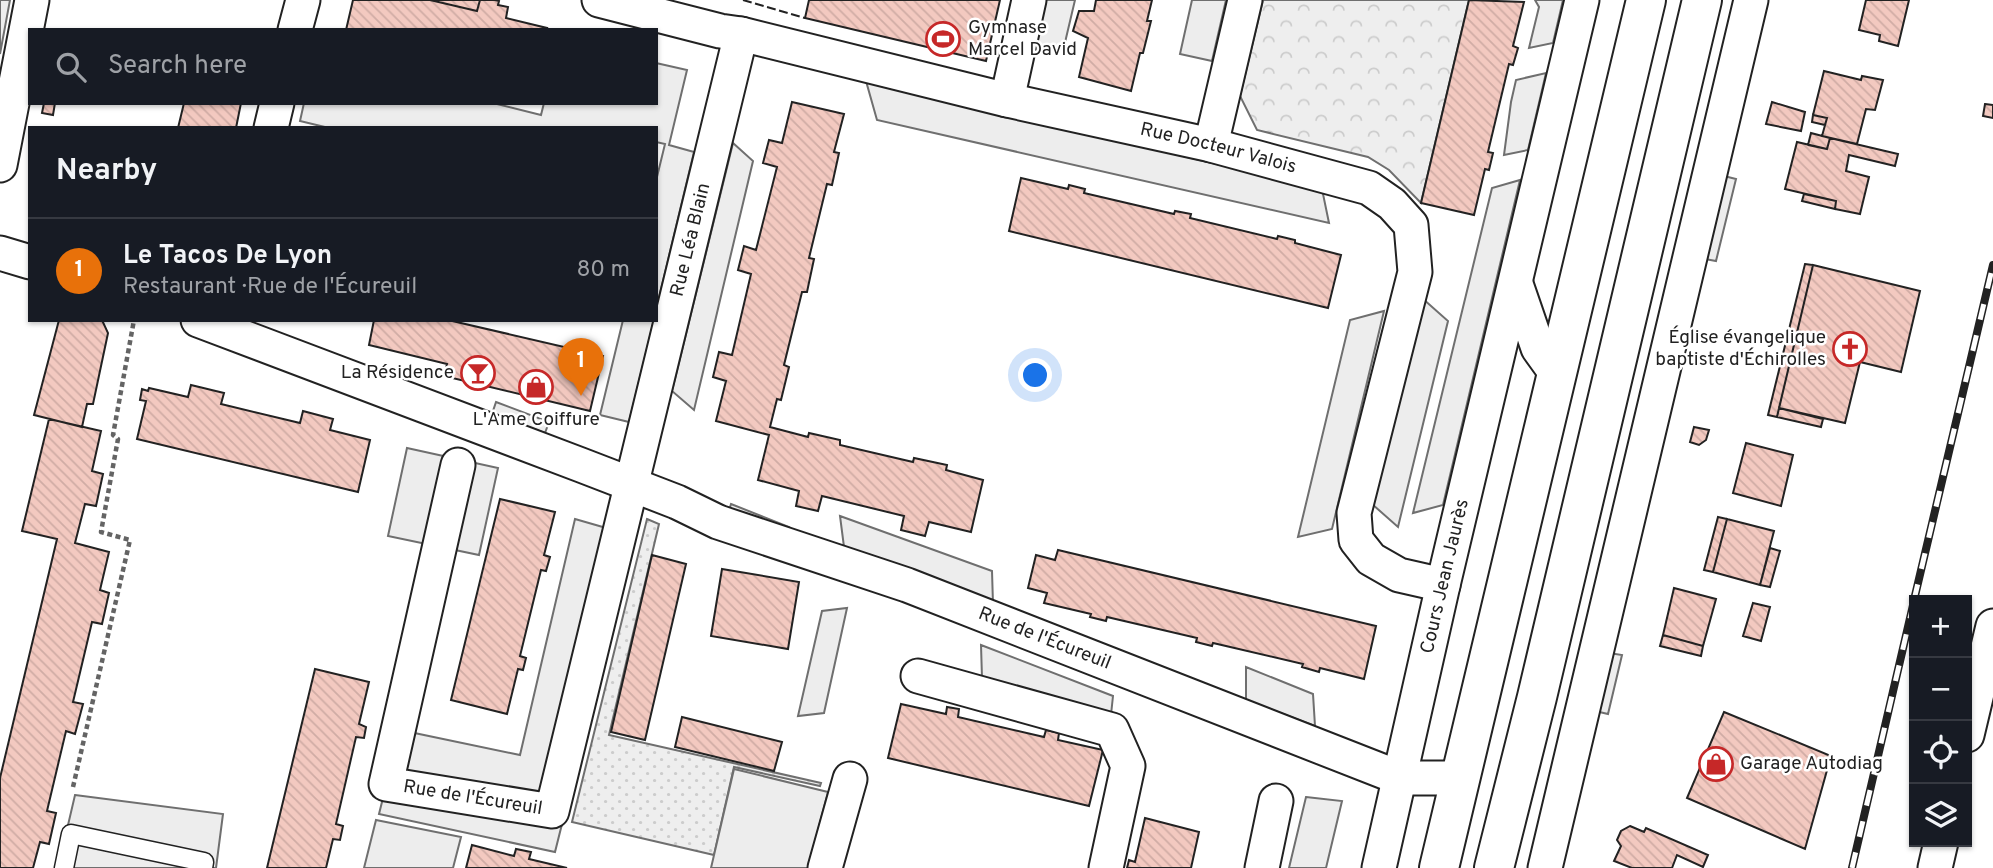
<!DOCTYPE html>
<meta charset="utf-8">
<style>
body{margin:0;font-family:Overpass,sans-serif;background:#20242c;color:#f1f3f6}
.controls{position:absolute;right:21px;bottom:21px;display:grid;overflow:hidden;border-radius:0px;box-shadow:0 2px 5px #0004}
.controls button{width:63px;height:63px;display:grid;place-items:center;padding:0;border:0;border-bottom:2px solid #363941;background:#171b24;color:#f1f3f6;font:35px sans-serif}
.you{position:absolute;left:1036px;top:376px;width:24px;height:24px;margin:-18px;border:5px solid #fff;border-radius:50%;background:#1a73e8;box-shadow:0 0 0 10px #1a73e833}
.badge{display:grid;place-items:center;width:46px;height:46px;border-radius:50%;background:#2563eb;color:#fff;font-size:23px;font-weight:700}
.pin{position:absolute;translate:-50% -58px;filter:drop-shadow(0 2px 4px #0008)}
.pin::after{content:'';position:absolute;top:37px;width:24px;height:21px;background:inherit;clip-path:polygon(0 0,100% 0,50% 100%)}
.list{margin:0;padding:0;list-style:none}
h2{display:flex;justify-content:space-between;align-items:center;height:91px;margin:0;padding:0 28px;font-size:30px}
h2 small{font-size:23px;font-weight:400;color:#9ea1a6}
.list li{display:grid;grid-template-columns:46px 1fr auto;gap:21px;align-items:center;box-sizing:border-box;height:105px;padding:0 28px;border-top:2px solid #363941}
.list b{display:block;font-size:26px;white-space:nowrap}
.list p{margin:0;font-size:23px;white-space:nowrap;color:#9ea1a6}
.list em{font-size:23px;font-style:normal;color:#9ea1a6}
.icon{flex:none;width:38px;height:38px;fill:none;stroke:currentColor;stroke-width:2;stroke-linecap:round;stroke-linejoin:round}
.map{position:relative;flex:none;width:1993px;height:868px;overflow:hidden}
.search{position:absolute;background:#171b24;box-shadow:0 2px 5px #0004;left:28px;top:28px;width:630px;height:77px;display:flex;align-items:center;gap:18px;box-sizing:border-box;padding:0 24px;border-radius:0px;color:#9ea1a6;font-size:26px}
.panel{position:absolute;background:#171b24;box-shadow:0 2px 5px #0004;left:28px;top:126px;width:630px;height:196px;border-radius:0px}
.map>svg:first-child{display:block}
.grass{fill:url(#grass-dots);stroke:#6f6f6f;stroke-width:2}
.park{fill:url(#park-crowns);stroke:#6f6f6f;stroke-width:2}
.parking{fill:#ededed;stroke:#6f6f6f;stroke-width:2}
.building{fill:url(#building-back-hatch);stroke:#222;stroke-width:2}
.lines{fill:none;stroke-linecap:round;stroke-linejoin:round}
.lane-casing{stroke:#222;stroke-width:21}
.street-casing{stroke:#222;stroke-width:37}
.primary-casing{stroke:#222;stroke-width:42}
.path{stroke:#646464;stroke-width:4.5;stroke-dasharray:5 3.5;stroke-linecap:butt}
.lane{stroke:#fff;stroke-width:18}
.street{stroke:#fff;stroke-width:33}
.primary{stroke:#fff;stroke-width:38}
.rail-casing{stroke:#222;stroke-width:8}
.rail{stroke:#fff;stroke-width:5;stroke-dasharray:16;stroke-linecap:butt}
.fence{stroke:#222;stroke-width:2;stroke-dasharray:9 3.5;stroke-linecap:butt}
.labels{text-anchor:middle;dominant-baseline:central;stroke-width:5;stroke-linejoin:round;paint-order:stroke}
.poi-label{font-size:19px;fill:#222;stroke:#fff;text-anchor:start}
.street-label{font-size:19px;fill:#222;stroke:#fff}
</style>
<div class="map">
<svg width="1993" height="868" viewBox="0 0 1993 868">
<defs>
<pattern id="grass-dots" width="8" height="8" patternUnits="userSpaceOnUse" patternTransform="scale(1.75)"><rect width="8" height="8" fill="#eee"/><path d="M2 2h.1M6 6h.1" fill="none" stroke="#ccc" stroke-width="1.8" stroke-linecap="round"/></pattern>
<pattern id="park-crowns" width="20" height="18" patternUnits="userSpaceOnUse" patternTransform="scale(1.75)"><rect width="20" height="18" fill="#eee"/><path d="M2 6a3 3 0 1 1 6 0M12 15a3 3 0 1 1 6 0" fill="none" stroke="#ccc"/></pattern>
<pattern id="building-back-hatch" width="6" height="6" patternUnits="userSpaceOnUse" patternTransform="scale(1.75)"><rect width="6" height="6" fill="#f3c9c0"/><path d="M-1 5l2 2M0 0l6 6M5-1l2 2" fill="none" stroke="#d0aca5"/></pattern>
</defs>
<rect width="100%" height="100%" fill="#fff"/>
<!-- grass -->
<path class="grass" d="M 647,519 L 659,524 L 609,735 L 821,783 L 820,786 L 734,767 L 714,855 L 572,822 Z"/>
<!-- park -->
<path class="park" d="M 1263,0 L 1469,0 L 1421,203 L 1389,170 L 1368,157 L 1257,130 L 1240,96 Z"/>
<!-- parking -->
<path class="parking" d="M 0,0 L 10,0 L 0,54 Z
M 1044,0 L 1075,0 L 1063,51 L 1035,44 Z
M 1192,0 L 1226,0 L 1212,61 L 1180,54 Z
M 1535,0 L 1563,0 L 1553,43 L 1529,48 L 1539,7 Z
M 656,63 L 687,70 L 669,145 L 694,152 L 656,310 L 656,181 L 665,144 L 656,142 L 656,128 L 329,128 L 300,121 L 304,103 L 493,103 L 541,115 L 544,103 L 656,103 Z
M 1546,73 L 1528,150 L 1504,155 L 1511,102 L 1516,80 Z
M 866,81 L 1322,189 L 1329,223 L 877,120 Z
M 733,143 L 753,161 L 694,410 L 672,391 Z
M 1724,176 L 1736,179 L 1716,261 L 1705,259 Z
M 1520,180 L 1443,505 L 1413,513 L 1492,188 Z
M 1422,298 L 1448,321 L 1398,527 L 1372,504 Z
M 1384,311 L 1332,529 L 1298,537 L 1350,320 Z
M 623,320 L 654,320 L 629,422 L 600,415 Z
M 496,402 L 549,422 L 545,433 L 492,414 Z
M 407,448 L 498,468 L 479,555 L 388,536 Z
M 731,504 L 789,527 L 785,537 L 728,514 Z
M 840,516 L 992,571 L 993,604 L 844,547 Z
M 575,519 L 634,536 L 555,852 L 379,814 L 400,730 L 520,755 Z
M 847,608 L 824,713 L 798,716 L 822,611 Z
M 1042,623 L 1246,700 L 1246,667 L 1313,694 L 1315,726 Z
M 981,645 L 1113,696 L 1110,724 L 982,678 Z
M 1609,653 L 1622,655 L 1608,714 L 1595,711 Z
M 734,769 L 828,792 L 808,868 L 711,868 Z
M 75,795 L 223,814 L 216,868 L 58,868 Z
M 1306,797 L 1342,801 L 1326,868 L 1289,868 Z
M 376,820 L 461,837 L 453,868 L 364,868 Z"/>
<!-- building -->
<path class="building" d="M 353,0 L 430,0 L 477,11 L 480,0 L 495,0 L 499,1 L 498,5 L 508,7 L 506,18 L 547,28 L 546,30 L 346,30 Z
M 430,0 L 480,0 L 477,11 Z
M 809,0 L 1000,0 L 986,61 L 805,18 Z
M 1096,0 L 1152,0 L 1147,21 L 1151,21 L 1143,53 L 1140,53 L 1131,91 L 1079,77 L 1088,38 L 1073,31 L 1079,11 L 1094,11 Z
M 1469,0 L 1524,2 L 1513,46 L 1518,48 L 1513,65 L 1509,64 L 1488,152 L 1493,153 L 1489,170 L 1485,169 L 1474,215 L 1421,203 Z
M 1866,0 L 1909,0 L 1898,46 L 1879,41 L 1880,35 L 1859,30 Z
M 1824,71 L 1861,80 L 1862,76 L 1883,80 L 1875,110 L 1866,109 L 1857,144 L 1822,136 L 1827,118 L 1813,115 Z
M 792,102 L 844,114 L 834,152 L 839,153 L 832,185 L 827,184 L 809,258 L 814,259 L 807,292 L 802,292 L 784,365 L 789,367 L 781,400 L 777,399 L 770,427 L 808,437 L 809,433 L 840,440 L 840,445 L 913,462 L 914,458 L 947,465 L 946,470 L 983,480 L 971,532 L 929,522 L 925,536 L 901,530 L 904,516 L 822,496 L 818,511 L 796,506 L 799,491 L 758,480 L 769,435 L 716,421 L 726,381 L 713,377 L 719,352 L 732,355 L 751,274 L 738,270 L 744,246 L 756,250 L 777,167 L 763,163 L 769,140 L 782,143 Z
M 1772,102 L 1805,112 L 1801,131 L 1766,124 Z
M 44,103 L 55,103 L 53,115 L 42,113 Z
M 184,103 L 241,103 L 236,128 L 178,128 Z
M 1985,104 L 1993,105 L 1993,118 L 1983,116 Z
M 1813,115 L 1827,118 L 1825,125 L 1812,122 Z
M 1811,133 L 1830,138 L 1827,149 L 1808,145 Z
M 1830,138 L 1898,154 L 1895,166 L 1849,155 L 1846,171 L 1869,177 L 1860,214 L 1835,209 L 1836,201 L 1785,189 L 1797,142 L 1827,149 Z
M 1021,178 L 1068,189 L 1069,185 L 1085,189 L 1084,193 L 1174,214 L 1175,211 L 1191,214 L 1190,218 L 1277,239 L 1278,236 L 1295,240 L 1295,243 L 1341,255 L 1328,308 L 1009,231 Z
M 1804,194 L 1836,201 L 1835,209 L 1802,201 Z
M 1805,264 L 1813,265 L 1777,417 L 1768,415 Z
M 1813,265 L 1920,291 L 1901,372 L 1860,362 L 1845,423 L 1779,408 Z
M 59,320 L 102,320 L 108,333 L 93,404 L 87,404 L 82,427 L 34,415 Z
M 374,320 L 448,320 L 603,356 L 590,411 L 444,376 L 447,364 L 369,345 Z
M 191,385 L 224,393 L 221,404 L 300,423 L 303,411 L 333,419 L 330,430 L 370,440 L 358,492 L 137,439 L 146,401 L 140,400 L 142,389 L 148,391 L 149,388 L 188,397 Z
M 1779,408 L 1823,419 L 1821,427 L 1777,417 Z
M 49,419 L 101,431 L 92,471 L 103,474 L 96,506 L 85,504 L 75,543 L 109,552 L 100,590 L 109,593 L 102,624 L 92,622 L 73,702 L 83,704 L 75,734 L 66,731 L 47,811 L 56,813 L 49,844 L 40,842 L 33,868 L 0,868 L 0,778 L 57,539 L 22,531 Z
M 1694,427 L 1709,430 L 1706,440 L 1699,445 L 1690,442 Z
M 1746,443 L 1793,455 L 1781,506 L 1733,493 Z
M 500,499 L 555,512 L 544,555 L 550,557 L 546,571 L 541,570 L 520,656 L 526,658 L 523,670 L 518,669 L 507,714 L 451,700 Z
M 1718,517 L 1727,519 L 1713,572 L 1704,570 Z
M 1727,519 L 1774,531 L 1760,585 L 1713,572 Z
M 1770,548 L 1780,551 L 1770,587 L 1760,585 Z
M 1058,550 L 1376,626 L 1364,679 L 1320,668 L 1319,672 L 1302,667 L 1303,664 L 1213,643 L 1212,646 L 1196,642 L 1197,638 L 1107,617 L 1106,621 L 1090,617 L 1091,614 L 1044,603 L 1047,593 L 1028,588 L 1036,555 L 1055,560 Z
M 652,555 L 686,564 L 645,740 L 611,732 Z
M 722,569 L 799,582 L 788,649 L 711,636 Z
M 1674,588 L 1716,599 L 1703,646 L 1663,635 Z
M 1753,603 L 1770,607 L 1761,641 L 1743,636 Z
M 1663,635 L 1703,646 L 1701,656 L 1660,646 Z
M 315,669 L 369,682 L 359,724 L 366,727 L 364,738 L 356,737 L 336,824 L 343,826 L 340,840 L 333,839 L 326,868 L 267,868 Z
M 901,704 L 946,714 L 947,707 L 959,709 L 958,717 L 1044,737 L 1046,730 L 1059,733 L 1058,740 L 1103,750 L 1089,806 L 888,758 Z
M 1724,712 L 1831,756 L 1805,849 L 1687,798 Z
M 682,717 L 782,742 L 774,771 L 675,747 Z
M 1145,818 L 1199,832 L 1191,868 L 1127,868 L 1129,860 L 1135,862 Z
M 1630,826 L 1644,832 L 1646,828 L 1708,855 L 1703,867 L 1677,855 L 1672,868 L 1632,868 L 1614,861 L 1621,846 L 1617,840 L 1621,831 Z
M 472,845 L 514,856 L 516,849 L 531,852 L 529,859 L 567,868 L 466,868 Z"/>
<g class="lines">
<!-- lane casing -->
<g class="lane-casing">
<path id="lane" d="M 64,868 L 71,834 L 204,862 L 203,868"/>
</g>
<!-- street casing -->
<g class="street-casing">
<g id="street">
<path id="s1" d="M 599,0 L 720,31 L 741,34 L 1007,100 L 1211,145 L 1369,188 L 1392,204 L 1411,225 L 1415,272 L 1354,513 L 1356,540 L 1371,559 L 1399,575 L 1443,585"/>
<path d="M 295,30 L 303,0"/>
<path d="M 1007,100 L 1029,0"/>
<path d="M 271,128 L 277,103"/>
<path d="M 1211,145 L 1245,0"/>
<path d="M 0,165 L 32,0"/>
<path d="M 0,253 L 30,262"/>
<path d="M 1516,284 L 1538,348 L 1556,373"/>
<path id="s2" d="M 198,320 L 581,465 L 677,502 L 718,522 L 907,585 L 1400,778 L 1460,778"/>
<path id="s3" d="M 458,465 L 386,784 L 552,811 L 741,34"/>
<path d="M 918,676 L 1112,730 L 1128,766 L 1106,868"/>
<path d="M 1967,735 L 1993,626"/>
<path d="M 825,868 L 850,779"/>
<path d="M 1262,868 L 1276,801"/>
<path id="s4" d="M 1379,868 L 1443,585 L 1582,0"/>
<path d="M 1545,868 L 1751,0"/>
<path d="M 1935,868 L 1941,842"/>
</g>
</g>
<!-- primary casing -->
<g class="primary-casing">
<path id="primary" d="M 1439,868 L 1646,0
M 1494,868 L 1537,697 L 1702,0"/>
</g>
<!-- path -->
<path class="path" d="M 73,787 L 130,540 L 101,532 L 118,439 L 113,435 L 134,320"/>
<!-- lane -->
<use href="#lane" class="lane"/>
<!-- street -->
<use href="#street" class="street"/>
<!-- primary -->
<use href="#primary" class="primary"/>
<!-- rail casing -->
<g class="rail-casing">
<path id="rail" d="M 1914,600 L 1993,265
M 1852,868 L 1914,601"/>
</g>
<!-- rail -->
<use href="#rail" class="rail"/>
<!-- fence -->
<path class="fence" d="M 743,0 L 805,18"/>
</g>
<!-- icons -->
<defs>
<g id="stadium-ring" transform="scale(1.75)"><circle r="9.5" fill="#fff" stroke="#c62828" stroke-width="1.5"/><path d="M0-5a6.5 5 0 1 0 0 10a6.5 5 0 1 0 0-10ZM-3.5-1.8h7v3.6h-7Z" fill="#c62828"/></g>
<g id="church-ring" transform="scale(1.75)"><circle r="9.5" fill="#fff" stroke="#c62828" stroke-width="1.5"/><path d="M-1.2-6h2.4v3.5h3.3v2.4h-3.3V6h-2.4V-.1h-3.3v-2.4h3.3Z" fill="#c62828"/></g>
<g id="bar-ring" transform="scale(1.75)"><circle r="9.5" fill="#fff" stroke="#c62828" stroke-width="1.5"/><path d="M-6-5H6L.8 .8V4.5H3.5V6h-7V4.5H-.8V.8Z" fill="#c62828"/></g>
<g id="shop-ring" transform="scale(1.75)"><circle r="9.5" fill="#fff" stroke="#c62828" stroke-width="1.5"/><path d="M-5-2.5h2.3a2.7 3.5 0 0 1 5.4 0H5L5.5 6h-11ZM-1.5-2.5h3a1.5 2.3 0 0 0-3 0Z" fill="#c62828"/></g>
</defs>
<g fill-rule="evenodd">
<use href="#stadium-ring" x="943" y="39"/>
<use href="#church-ring" x="1850" y="349"/>
<use href="#bar-ring" x="478" y="373"/>
<use href="#shop-ring" x="536" y="387"/>
<use href="#shop-ring" x="1716" y="764"/>
</g>
<g class="labels">
<!-- poi labels -->
<g class="poi-label">
<text x="968" y="28">Gymnase<tspan x="968" dy="22">Marcel David</tspan></text>
<text x="1826" y="338" text-anchor="end">Église évangelique<tspan x="1826" dy="22">baptiste d'Échirolles</tspan></text>
<text x="454" y="373" text-anchor="end">La Résidence</text>
<text x="536" y="420" text-anchor="middle">L'Ame Coiffure</text>
<text x="1740" y="764">Garage Autodiag</text>
</g>
<!-- street labels -->
<g class="street-label">
<text stroke="none"><textPath href="#s1" startOffset="637">Rue Docteur Valois</textPath></text>
<text stroke="none"><textPath href="#s3" startOffset="1083">Rue Léa Blain</textPath></text>
<text stroke="none"><textPath href="#s4" startOffset="299">Cours Jean Jaurès</textPath></text>
<text stroke="none"><textPath href="#s2" startOffset="905">Rue de l'Écureuil</textPath></text>
<text stroke="none"><textPath href="#s3" startOffset="415">Rue de l'Écureuil</textPath></text>
</g>
</g>
</svg>
<div class="controls">
<button>+</button>
<button>−</button>
<button><svg class="icon" aria-label="locate" viewBox="0 0 24 24"><circle cx="12" cy="12" r="6"/><path d="M12 2v4M12 18v4M2 12h4M18 12h4"/></svg></button>
<button><svg class="icon" aria-label="layers" viewBox="0 0 24 24"><path d="M12 4l9 5-9 5-9-5zM3 14l9 5 9-5"/></svg></button>
</div>
<div class="you"></div>
<div class="pin badge" style="left:581px;top:396px;background:#e8710a">1</div>
<div class="search"><svg class="icon" aria-label="search" viewBox="0 0 24 24"><circle cx="10" cy="10" r="6"/><path d="M15 15l6 6"/></svg>Search here</div>
<section class="panel">
<h2>Nearby<small></small></h2>
<ul class="list">
<li><span class="badge" style="background:#e8710a">1</span><div><b>Le Tacos De Lyon</b><p>Restaurant · Rue de l'Écureuil</p></div><em>80 m</em></li>
</ul>
</section>
</div>
